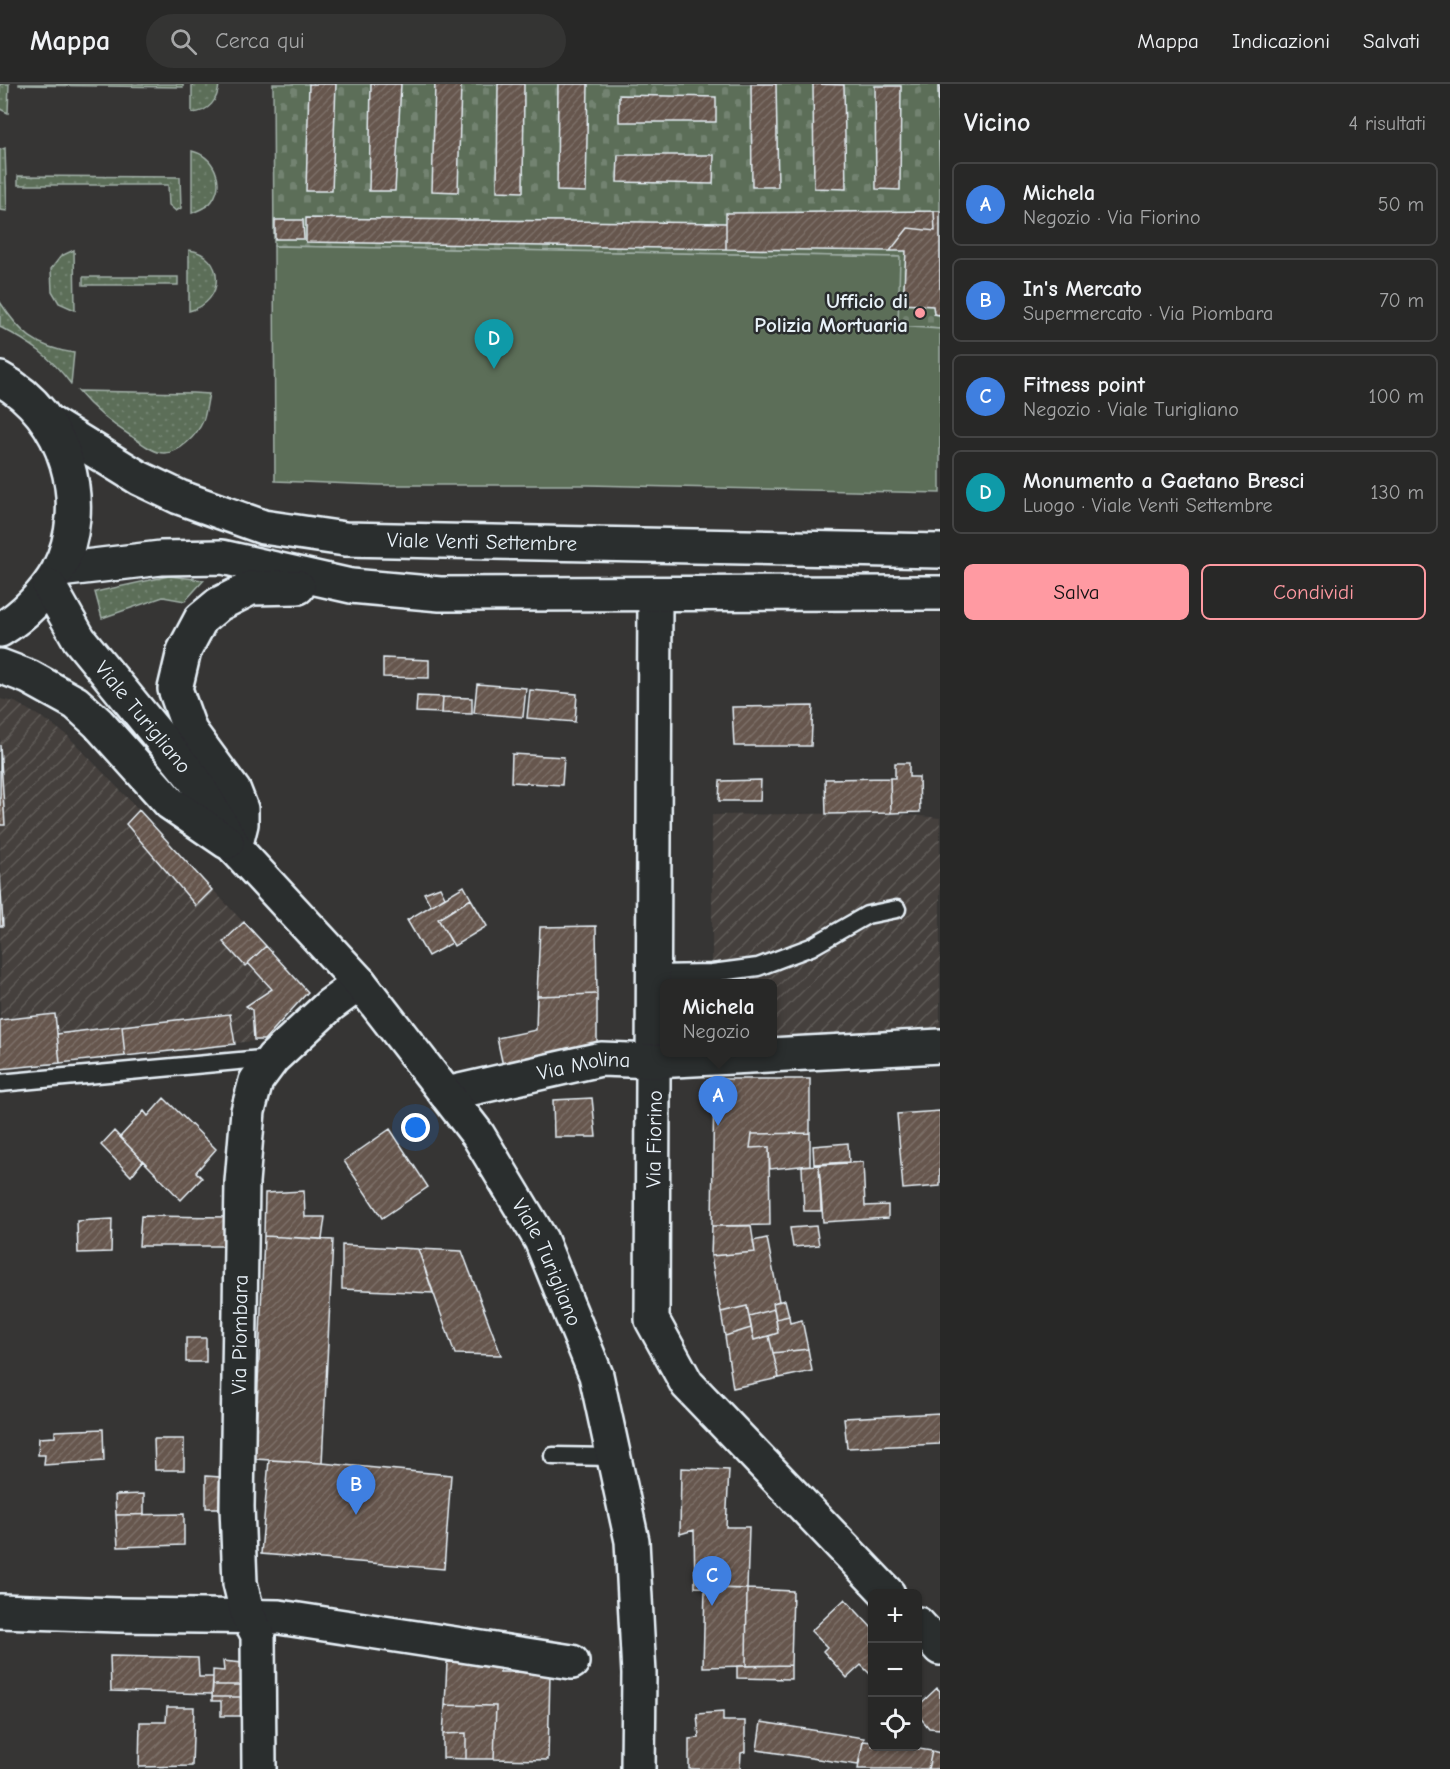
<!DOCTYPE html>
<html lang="it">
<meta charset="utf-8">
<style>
body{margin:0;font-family:"Comic Neue",sans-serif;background:#343433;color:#f1f3f6}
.controls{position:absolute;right:18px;bottom:18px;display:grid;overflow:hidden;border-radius:9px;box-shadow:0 2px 4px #0004}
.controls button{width:54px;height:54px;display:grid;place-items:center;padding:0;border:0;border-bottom:2px solid #444;background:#282827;color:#f1f3f6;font:30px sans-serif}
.you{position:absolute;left:416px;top:1044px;width:21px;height:21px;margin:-15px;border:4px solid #fff;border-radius:50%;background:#1a73e8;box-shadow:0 0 0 9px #1a73e833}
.badge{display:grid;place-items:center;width:39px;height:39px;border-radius:50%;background:#ff9aa2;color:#fff;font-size:20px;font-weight:700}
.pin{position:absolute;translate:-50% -50px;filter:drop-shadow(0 2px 3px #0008)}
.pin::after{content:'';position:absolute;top:32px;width:21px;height:18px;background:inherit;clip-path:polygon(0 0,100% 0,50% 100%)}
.popup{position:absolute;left:660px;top:895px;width:117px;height:78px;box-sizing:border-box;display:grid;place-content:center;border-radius:9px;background:#282827;filter:drop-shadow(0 2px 4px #0005);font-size:20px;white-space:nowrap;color:#a5a6a7}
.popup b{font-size:22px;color:#f1f3f6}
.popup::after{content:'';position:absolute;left:50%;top:100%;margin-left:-12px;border:12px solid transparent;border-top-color:#282827}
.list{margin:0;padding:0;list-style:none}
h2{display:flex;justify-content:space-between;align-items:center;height:78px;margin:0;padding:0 24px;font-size:26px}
h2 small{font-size:20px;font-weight:400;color:#a5a6a7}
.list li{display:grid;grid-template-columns:39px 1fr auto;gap:18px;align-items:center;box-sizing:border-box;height:84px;margin:0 12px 12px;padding:0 12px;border:2px solid #444;border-radius:9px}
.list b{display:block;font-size:22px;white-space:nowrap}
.list p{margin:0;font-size:20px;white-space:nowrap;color:#a5a6a7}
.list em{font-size:20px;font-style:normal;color:#a5a6a7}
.actions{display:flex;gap:12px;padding:18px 24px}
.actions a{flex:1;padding:14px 0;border:2px solid #ff9aa2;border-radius:9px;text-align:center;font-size:21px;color:#ff9aa2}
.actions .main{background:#ff9aa2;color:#111}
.icon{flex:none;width:33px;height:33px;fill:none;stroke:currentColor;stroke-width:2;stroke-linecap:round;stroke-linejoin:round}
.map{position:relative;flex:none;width:940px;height:1685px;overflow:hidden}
header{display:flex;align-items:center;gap:36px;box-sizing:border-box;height:84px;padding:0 30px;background:#282827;border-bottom:2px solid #444}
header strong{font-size:28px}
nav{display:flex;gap:33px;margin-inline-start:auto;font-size:21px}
.search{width:420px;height:54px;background:#343433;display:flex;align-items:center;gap:15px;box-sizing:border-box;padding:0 21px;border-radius:33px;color:#a5a6a7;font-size:22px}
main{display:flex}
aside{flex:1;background:#282827}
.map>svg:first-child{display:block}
.industrial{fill:url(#industrial-furrows)}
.grass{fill:url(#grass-dots);stroke:#a2b0a8;stroke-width:1.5}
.cemetery{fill:url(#cemetery-stones);stroke:#a2b0a8;stroke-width:1.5}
.park{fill:#5b6e58;stroke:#a2b0a8;stroke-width:1.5}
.building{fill:url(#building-hatch);stroke:#e8f1f8;stroke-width:1.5}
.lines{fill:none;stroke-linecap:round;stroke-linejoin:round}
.service-casing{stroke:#e8f1f8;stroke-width:21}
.minor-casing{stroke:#e8f1f8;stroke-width:38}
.secondary-casing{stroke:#e8f1f8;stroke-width:38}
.primary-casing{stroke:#e8f1f8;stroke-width:38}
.service{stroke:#2a2d2e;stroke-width:16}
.minor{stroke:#2a2d2e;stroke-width:33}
.secondary{stroke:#2a2d2e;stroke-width:33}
.primary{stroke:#2a2d2e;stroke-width:33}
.poi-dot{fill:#ff9aa2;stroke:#2a2d2e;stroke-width:2}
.labels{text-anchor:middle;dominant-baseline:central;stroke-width:5;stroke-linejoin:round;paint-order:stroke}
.poi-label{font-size:21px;font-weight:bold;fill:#e8f1f8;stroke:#2a2d2e;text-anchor:end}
.street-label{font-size:21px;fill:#e8f1f8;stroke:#2a2d2e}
</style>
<header>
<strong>Mappa</strong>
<div class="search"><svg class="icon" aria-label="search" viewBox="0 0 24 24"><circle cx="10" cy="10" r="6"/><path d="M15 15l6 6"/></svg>Cerca qui</div>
<nav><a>Mappa</a><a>Indicazioni</a><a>Salvati</a></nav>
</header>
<main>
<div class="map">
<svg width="940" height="1685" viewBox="0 0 940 1685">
<defs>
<pattern id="industrial-furrows" width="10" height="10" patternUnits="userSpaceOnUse" patternTransform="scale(1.5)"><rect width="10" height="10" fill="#443f3c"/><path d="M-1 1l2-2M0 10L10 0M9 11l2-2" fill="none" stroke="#5f5b59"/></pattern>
<pattern id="grass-dots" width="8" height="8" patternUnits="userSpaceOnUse" patternTransform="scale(1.5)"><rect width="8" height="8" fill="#5b6e58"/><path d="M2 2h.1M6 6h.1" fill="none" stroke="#738371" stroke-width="1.8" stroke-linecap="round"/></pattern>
<pattern id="cemetery-stones" width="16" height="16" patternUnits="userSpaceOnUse" patternTransform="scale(1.5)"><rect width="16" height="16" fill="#5b6e58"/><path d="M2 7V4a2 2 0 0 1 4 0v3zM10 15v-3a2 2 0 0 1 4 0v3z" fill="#738371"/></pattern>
<pattern id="building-hatch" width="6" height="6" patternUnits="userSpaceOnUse" patternTransform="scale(1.5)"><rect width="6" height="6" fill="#66574d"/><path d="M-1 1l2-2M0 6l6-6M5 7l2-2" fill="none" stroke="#7c7067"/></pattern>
</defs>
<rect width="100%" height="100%" fill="#363534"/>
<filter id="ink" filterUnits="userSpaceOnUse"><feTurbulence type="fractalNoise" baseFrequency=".0167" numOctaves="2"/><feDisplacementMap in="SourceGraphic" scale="12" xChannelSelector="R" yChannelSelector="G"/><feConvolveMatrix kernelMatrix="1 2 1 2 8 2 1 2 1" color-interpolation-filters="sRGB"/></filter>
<g filter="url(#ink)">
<!-- industrial -->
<path class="industrial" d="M 0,615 L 15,618 L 46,636 L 68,652 L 139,726 L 308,908 L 264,956 L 0,985 Z
M 891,729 L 940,734 L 940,949 L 772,956 L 772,900 L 712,900 L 712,731 Z"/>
<!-- grass -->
<path class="grass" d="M 0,0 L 9,0 L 8,29 L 0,25 Z
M 19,0 L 183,0 L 183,3 L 19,1 Z
M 192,0 L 219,0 C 218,16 209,28 192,29 Z
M 5,64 L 7,127 L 0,126 L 0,66 Z
M 192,67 C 213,72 226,97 212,117 C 208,123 199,126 192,129 Z
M 18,92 L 180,93 L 181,124 L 176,127 L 169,121 L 168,101 L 18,101 Z
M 74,166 L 75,226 L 59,219 L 52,207 L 51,185 L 61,172 Z
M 189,166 C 225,171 226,218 189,227 Z
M 83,193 L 178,193 L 178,201 L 83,201 Z
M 0,218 C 20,249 35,263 74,269 L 71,300 C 50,272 31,259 0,243 Z
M 78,307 L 193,309 L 209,310 C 207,318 206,329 203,337 C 197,351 180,369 164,369 C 153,369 140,358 131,352 C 110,339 94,326 78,307 Z
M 169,492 L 204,496 L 185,517 L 163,513 L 102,534 L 95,508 Z"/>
<!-- cemetery -->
<path class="cemetery" d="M 273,0 L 940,0 L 940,245 L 898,242 L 899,173 L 274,162 Z"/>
<!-- park -->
<path class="park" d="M 274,162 L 900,173 L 898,242 L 940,245 L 940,409 L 588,401 L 381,401 L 275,397 Z"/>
<!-- building -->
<path class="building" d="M 309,0 L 336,0 L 332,107 L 306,107 Z
M 371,0 L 401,0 L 395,107 L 369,107 Z
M 435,0 L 461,0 L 458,108 L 432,107 Z
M 498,0 L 524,0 L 523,108 L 497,107 Z
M 558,0 L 588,0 L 586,108 L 557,107 Z
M 751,0 L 776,0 L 778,103 L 752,103 Z
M 813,0 L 844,1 L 846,105 L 814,104 Z
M 875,2 L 901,2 L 900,106 L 876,105 Z
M 938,3 L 940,3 L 940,98 Z
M 619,11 L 716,13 L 716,38 L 619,38 Z
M 618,71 L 714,71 L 713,100 L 617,98 Z
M 934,127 L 940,127 L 940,231 L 934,230 L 933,222 L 903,220 L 906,167 L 890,167 L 908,144 L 935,147 Z
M 934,127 L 935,147 L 908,144 L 890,167 L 726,165 L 726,129 Z
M 306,134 L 726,139 L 726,165 L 306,158 Z
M 275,136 L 303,136 L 304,155 L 275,155 Z
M 383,574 L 429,576 L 429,594 L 383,593 Z
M 477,600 L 526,604 L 523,633 L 474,629 Z
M 530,606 L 577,610 L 575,638 L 527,634 Z
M 417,612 L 443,613 L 442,629 L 416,628 Z
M 443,613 L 472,614 L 472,630 L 442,629 Z
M 813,622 L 811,662 L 734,662 L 732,623 Z
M 0,661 L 5,741 L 0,741 Z
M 512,670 L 564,673 L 562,701 L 511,698 Z
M 895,679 L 909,679 L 909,693 L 919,693 L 920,728 L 891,729 L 890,694 L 895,694 Z
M 890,694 L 891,729 L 826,730 L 825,695 Z
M 761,696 L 760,717 L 719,717 L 720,697 Z
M 139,726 L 212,806 L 196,822 L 126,740 Z
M 0,790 L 3,842 L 0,842 Z
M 464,802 L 471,815 L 438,835 L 452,859 L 428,872 L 407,836 Z
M 440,803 L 445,813 L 431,822 L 424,809 Z
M 471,815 L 487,842 L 454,862 L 438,835 Z
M 244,838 L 266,862 L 245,882 L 223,858 Z
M 596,842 L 597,910 L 537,912 L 540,843 Z
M 266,862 L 308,908 L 264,956 L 254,956 L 252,926 L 246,922 L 272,905 L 248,879 Z
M 597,910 L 597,960 L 503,982 L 497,954 L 536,946 L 537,912 Z
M 55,930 L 60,979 L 0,985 L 0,936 Z
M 230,930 L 235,960 L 125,972 L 122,942 Z
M 122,942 L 125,972 L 60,979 L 57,950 Z
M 714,995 L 810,995 L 810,1049 L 752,1050 L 750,1064 L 769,1063 L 770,1141 L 712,1142 Z
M 164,1014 L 216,1065 L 196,1088 L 202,1094 L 181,1116 L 120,1053 L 144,1027 L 148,1032 Z
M 592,1014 L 596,1053 L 554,1053 L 553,1016 Z
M 940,1027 L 940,1102 L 903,1105 L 897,1030 Z
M 390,1045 L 428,1103 L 382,1134 L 344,1077 Z
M 114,1047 L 143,1077 L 131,1092 L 101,1061 Z
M 810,1049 L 810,1081 L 770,1085 L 769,1063 L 750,1064 L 752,1050 Z
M 848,1059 L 849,1078 L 814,1080 L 813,1062 Z
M 863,1078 L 865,1122 L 888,1121 L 888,1134 L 823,1138 L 819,1081 Z
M 819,1081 L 821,1127 L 804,1127 L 802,1082 Z
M 304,1107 L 305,1133 L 325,1133 L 322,1155 L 264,1152 L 265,1109 Z
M 141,1132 L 230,1133 L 229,1162 L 139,1162 Z
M 112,1135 L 111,1168 L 78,1169 L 77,1137 Z
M 712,1142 L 751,1142 L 755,1168 L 711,1172 Z
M 816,1142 L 819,1161 L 793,1163 L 790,1144 Z
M 264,1152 L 333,1156 L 322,1379 L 255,1375 Z
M 767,1154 L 779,1217 L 773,1219 L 774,1225 L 749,1232 L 747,1222 L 721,1228 L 711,1172 L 755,1168 L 753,1157 Z
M 342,1161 L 418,1165 L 433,1209 L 342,1205 Z
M 418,1165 L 462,1167 L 501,1271 L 455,1270 Z
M 785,1216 L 789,1232 L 776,1235 L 773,1219 Z
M 747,1222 L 751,1244 L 725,1252 L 721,1228 Z
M 774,1225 L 778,1249 L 754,1256 L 749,1232 Z
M 789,1232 L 790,1239 L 802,1236 L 808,1265 L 773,1269 L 769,1252 L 778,1249 L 776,1235 Z
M 751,1244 L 754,1256 L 769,1252 L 779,1294 L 733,1304 L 725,1252 Z
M 186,1254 L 206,1254 L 206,1278 L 186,1278 Z
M 808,1265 L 812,1287 L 779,1294 L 773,1269 Z
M 940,1329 L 940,1360 L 847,1364 L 844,1334 Z
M 103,1345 L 104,1377 L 44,1381 L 45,1371 L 38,1371 L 39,1354 L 55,1353 L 55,1347 Z
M 154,1355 L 184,1355 L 184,1386 L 155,1386 Z
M 269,1376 L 322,1379 L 451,1391 L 444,1485 L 261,1470 Z
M 681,1384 L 729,1386 L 726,1443 L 749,1443 L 747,1505 L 695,1503 L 694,1446 L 680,1450 Z
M 206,1392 L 220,1393 L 219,1424 L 206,1424 Z
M 144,1410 L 144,1431 L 116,1431 L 115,1411 Z
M 184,1430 L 184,1461 L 118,1463 L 116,1431 Z
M 705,1504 L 747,1505 L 746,1582 L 703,1583 Z
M 747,1505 L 793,1507 L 791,1581 L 746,1582 Z
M 845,1515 L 872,1544 L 872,1588 L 870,1590 L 861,1581 L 847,1594 L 823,1567 L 827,1563 L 811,1547 Z
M 110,1572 L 198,1574 L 199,1593 L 213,1593 L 212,1610 L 111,1607 Z
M 223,1577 L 243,1579 L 243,1601 L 213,1601 L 213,1586 L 224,1587 Z
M 447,1578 L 500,1579 L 500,1588 L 550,1588 L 548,1676 L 494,1675 L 496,1622 L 445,1621 Z
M 791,1581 L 791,1595 L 737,1594 L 737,1582 Z
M 213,1601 L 243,1601 L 243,1613 L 212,1613 Z
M 937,1604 L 940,1607 L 940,1645 L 929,1644 L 918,1631 L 918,1622 Z
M 212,1613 L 243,1613 L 244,1632 L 221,1632 L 221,1617 L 212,1617 Z
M 445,1621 L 496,1622 L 494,1675 L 466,1675 L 466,1649 L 443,1650 Z
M 167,1623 L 194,1623 L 192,1682 L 139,1683 L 140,1638 L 166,1638 Z
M 723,1628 L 723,1637 L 745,1637 L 745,1668 L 741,1669 L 740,1685 L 689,1685 L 689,1655 L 699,1654 L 697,1630 Z
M 761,1638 L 864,1654 L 858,1681 L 757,1666 Z
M 466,1649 L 466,1675 L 443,1674 L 443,1650 Z
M 863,1657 L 872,1658 L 872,1662 L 900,1662 L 932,1667 L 928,1685 L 858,1685 Z
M 932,1667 L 940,1669 L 940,1685 L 928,1685 Z"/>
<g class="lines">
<!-- service casing -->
<g class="service-casing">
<path id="service" d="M 653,890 L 712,889 L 758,883 L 811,863 L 867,831 L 897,825
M 0,999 L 272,974
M 553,1372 L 613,1373"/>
</g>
<!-- minor casing -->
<g class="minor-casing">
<g id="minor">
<path d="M 655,510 L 652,1236 L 687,1300 L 888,1510"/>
<path id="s1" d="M 446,1010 L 601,975 L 655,977 L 940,962"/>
<path d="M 0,1527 L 118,1531 L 279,1533 L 572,1578"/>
<path d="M 918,1540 L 940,1564"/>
<path id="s2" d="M 259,1685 L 258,1551 L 248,1532 L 240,1499 L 237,1423 L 242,1098 L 248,1027 L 256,997 L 273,974 L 330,921 L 360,899"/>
</g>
</g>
<!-- secondary casing -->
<g class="secondary-casing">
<g id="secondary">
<path id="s3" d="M 50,339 L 139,394 L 179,413 L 263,443 L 345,455 L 940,467"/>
<path d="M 59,486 L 161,474 L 222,473 L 351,502 L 440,510 L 940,509"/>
<path d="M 235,764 L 241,740 L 241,725 L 234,707 L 190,647 L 175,605 L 184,567 L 201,535 L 219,520 L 251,504 L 298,503"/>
</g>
</g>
<!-- primary casing -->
<g class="primary-casing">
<g id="primary">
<path d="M 0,295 C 66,330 93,420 58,487 C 45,510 23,532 0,546"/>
<path id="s4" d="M 49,502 L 79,555 L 194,695 L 235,764 L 360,899 L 478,1051 L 541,1156 L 596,1291 L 632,1457 L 639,1590 L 638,1685"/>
<path d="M 0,582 L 29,593 L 76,619 L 98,639 L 170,719 L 227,758"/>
</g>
</g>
<!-- service -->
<use href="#service" class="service"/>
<!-- minor -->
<use href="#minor" class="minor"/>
<!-- secondary -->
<use href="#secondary" class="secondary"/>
<!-- primary -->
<use href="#primary" class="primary"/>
</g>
</g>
<!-- markers -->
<circle class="poi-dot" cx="920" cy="229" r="6"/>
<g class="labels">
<!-- poi labels -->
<g class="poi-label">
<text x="908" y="217">Ufficio di<tspan x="908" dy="24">Polizia Mortuaria</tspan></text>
</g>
<!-- street labels -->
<g class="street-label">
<text stroke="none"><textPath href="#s3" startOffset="458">Viale Venti Settembre</textPath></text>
<text stroke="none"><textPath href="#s4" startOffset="162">Viale Turigliano</textPath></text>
<text stroke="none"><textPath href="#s1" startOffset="141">Via Molina</textPath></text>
<text transform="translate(654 1055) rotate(-89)">Via Fiorino</text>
<text stroke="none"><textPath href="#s4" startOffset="844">Viale Turigliano</textPath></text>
<text stroke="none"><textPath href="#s2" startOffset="438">Via Piombara</textPath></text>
</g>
</g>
</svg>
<div class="controls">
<button>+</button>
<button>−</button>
<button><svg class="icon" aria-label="locate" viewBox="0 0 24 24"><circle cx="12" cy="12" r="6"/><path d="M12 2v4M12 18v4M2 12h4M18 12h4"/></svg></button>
</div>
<div class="you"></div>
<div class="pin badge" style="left:718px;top:1042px;background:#3f7fe0">A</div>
<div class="popup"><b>Michela</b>Negozio</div>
<div class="pin badge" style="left:356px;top:1431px;background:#3f7fe0">B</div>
<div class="pin badge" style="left:712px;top:1522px;background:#3f7fe0">C</div>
<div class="pin badge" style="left:494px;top:285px;background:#0f9aa8">D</div>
</div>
<aside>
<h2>Vicino<small>4 risultati</small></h2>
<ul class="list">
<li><span class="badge" style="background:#3f7fe0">A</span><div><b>Michela</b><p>Negozio · Via Fiorino</p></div><em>50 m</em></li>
<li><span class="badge" style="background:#3f7fe0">B</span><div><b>In's Mercato</b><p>Supermercato · Via Piombara</p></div><em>70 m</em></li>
<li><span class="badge" style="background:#3f7fe0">C</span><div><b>Fitness point</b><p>Negozio · Viale Turigliano</p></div><em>100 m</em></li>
<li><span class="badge" style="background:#0f9aa8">D</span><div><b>Monumento a Gaetano Bresci</b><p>Luogo · Viale Venti Settembre</p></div><em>130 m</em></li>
</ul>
<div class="actions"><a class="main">Salva</a><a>Condividi</a></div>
</aside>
</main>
